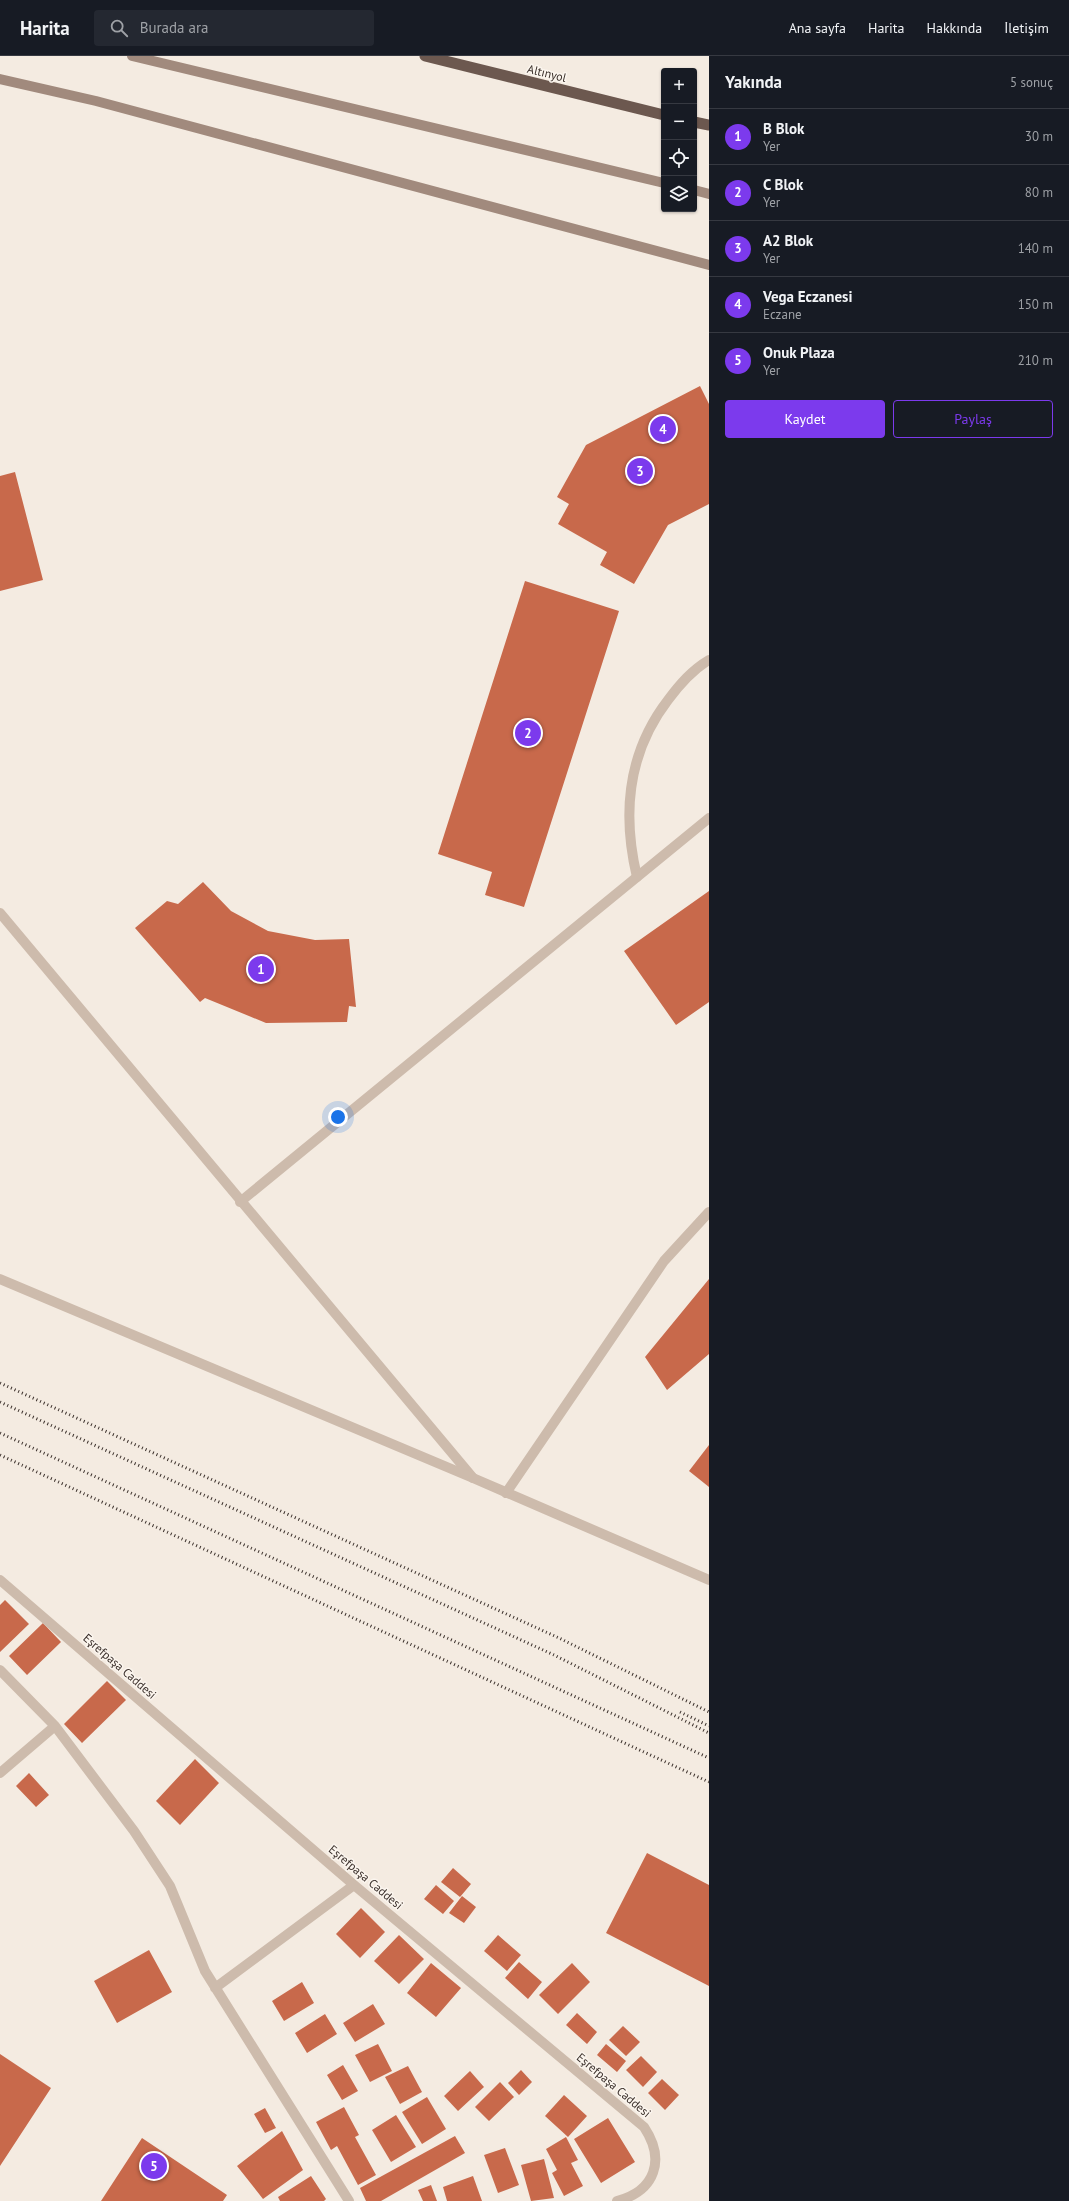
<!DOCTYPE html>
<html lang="tr">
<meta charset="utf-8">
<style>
body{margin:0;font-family:"PT Sans",sans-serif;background:#242831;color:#f1f3f6}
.controls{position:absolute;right:12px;top:12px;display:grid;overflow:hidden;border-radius:4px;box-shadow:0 1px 3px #0004}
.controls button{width:36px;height:36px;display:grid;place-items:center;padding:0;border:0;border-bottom:1px solid #363941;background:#171b24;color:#f1f3f6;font:20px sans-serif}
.you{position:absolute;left:338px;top:1061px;width:14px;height:14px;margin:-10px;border:3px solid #fff;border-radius:50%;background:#1a73e8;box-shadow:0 0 0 6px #1a73e833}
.badge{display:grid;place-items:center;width:26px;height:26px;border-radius:50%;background:#7c3aed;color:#fff;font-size:13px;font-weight:700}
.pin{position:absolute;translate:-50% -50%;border:2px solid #fff;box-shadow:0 1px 4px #0006}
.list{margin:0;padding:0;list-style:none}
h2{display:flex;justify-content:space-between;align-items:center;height:52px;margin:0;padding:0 16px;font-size:17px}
h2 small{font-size:13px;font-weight:400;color:#9ea1a6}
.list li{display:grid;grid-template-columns:26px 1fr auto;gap:12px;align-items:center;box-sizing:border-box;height:56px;padding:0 16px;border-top:1px solid #363941}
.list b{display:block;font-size:15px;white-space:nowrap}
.list p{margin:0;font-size:13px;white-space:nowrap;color:#9ea1a6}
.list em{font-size:13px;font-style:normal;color:#9ea1a6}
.actions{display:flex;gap:8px;padding:12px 16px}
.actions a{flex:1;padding:9px 0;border:1px solid #7c3aed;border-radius:4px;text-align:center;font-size:14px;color:#7c3aed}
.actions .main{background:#7c3aed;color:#fff}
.icon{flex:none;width:22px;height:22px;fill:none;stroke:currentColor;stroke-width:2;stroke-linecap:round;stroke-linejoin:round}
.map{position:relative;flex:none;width:709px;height:2145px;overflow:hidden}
header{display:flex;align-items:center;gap:24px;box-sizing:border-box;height:56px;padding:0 20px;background:#171b24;border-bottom:1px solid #363941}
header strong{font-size:19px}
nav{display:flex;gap:22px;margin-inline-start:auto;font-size:14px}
.search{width:280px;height:36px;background:#242831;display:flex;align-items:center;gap:10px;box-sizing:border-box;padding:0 14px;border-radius:4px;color:#9ea1a6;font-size:15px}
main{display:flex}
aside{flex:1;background:#171b24}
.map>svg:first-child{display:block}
.building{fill:#c8694b}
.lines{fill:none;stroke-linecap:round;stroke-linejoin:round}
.service{stroke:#cdbbac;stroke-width:10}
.minor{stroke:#cdbbac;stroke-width:10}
.tertiary{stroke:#cdbbac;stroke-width:10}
.secondary{stroke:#a18a7d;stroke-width:10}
.trunk{stroke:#6c584f;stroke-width:11}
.rail{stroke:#3b302b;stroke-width:3;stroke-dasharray:1 3;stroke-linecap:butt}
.labels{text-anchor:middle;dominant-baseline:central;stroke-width:3;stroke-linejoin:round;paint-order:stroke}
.street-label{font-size:12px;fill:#3b302b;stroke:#fbf5ee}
</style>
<header>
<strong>Harita</strong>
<div class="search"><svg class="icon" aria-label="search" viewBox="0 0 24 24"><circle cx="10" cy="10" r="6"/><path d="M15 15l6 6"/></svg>Burada ara</div>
<nav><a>Ana sayfa</a><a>Harita</a><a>Hakkında</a><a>İletişim</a></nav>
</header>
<main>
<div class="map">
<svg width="709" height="2145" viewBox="0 0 709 2145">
<rect width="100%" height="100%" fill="#f4ebe1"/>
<!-- building -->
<path class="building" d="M 700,330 L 709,348 L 709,448 L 668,469 L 634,528 L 600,509 L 607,496 L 558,468 L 569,448 L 557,441 L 586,389 Z
M 15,416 L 43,524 L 0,535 L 0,420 Z
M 525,525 L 619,555 L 524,851 L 485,839 L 492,816 L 438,798 Z
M 203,826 L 231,855 L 268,875 L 315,884 L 349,883 L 356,951 L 349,950 L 347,966 L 266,967 L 205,942 L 200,946 L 135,872 L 167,845 L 178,848 Z
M 709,835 L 709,946 L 676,969 L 624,895 Z
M 709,1223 L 709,1298 L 667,1334 L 645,1301 Z
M 709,1389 L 709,1431 L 689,1415 Z
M 5,1544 L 29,1568 L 0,1596 L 0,1549 Z
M 43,1567 L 61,1586 L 27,1619 L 9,1600 Z
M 107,1625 L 126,1644 L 82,1687 L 64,1668 Z
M 195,1703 L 219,1727 L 180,1769 L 156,1745 Z
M 29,1717 L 49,1739 L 36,1751 L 16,1730 Z
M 647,1797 L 709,1829 L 709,1930 L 606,1877 Z
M 453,1812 L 471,1828 L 460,1841 L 441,1826 Z
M 436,1829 L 454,1845 L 443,1858 L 424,1843 Z
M 462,1840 L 476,1851 L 464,1867 L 449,1857 Z
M 361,1852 L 385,1876 L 360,1902 L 336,1878 Z
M 399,1879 L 424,1903 L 399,1928 L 374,1905 Z
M 498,1879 L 521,1899 L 507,1915 L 484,1895 Z
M 149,1894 L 172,1936 L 117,1967 L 94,1925 Z
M 519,1906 L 542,1926 L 528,1943 L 505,1922 Z
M 431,1907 L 461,1932 L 436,1961 L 407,1937 Z
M 572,1907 L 590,1926 L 558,1958 L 539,1939 Z
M 302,1926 L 314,1947 L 284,1965 L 272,1945 Z
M 373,1948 L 385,1968 L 355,1986 L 343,1967 Z
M 577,1957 L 597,1976 L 587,1988 L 566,1969 Z
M 325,1958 L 337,1978 L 307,1997 L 295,1977 Z
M 623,1970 L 640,1986 L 626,2000 L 609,1984 Z
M 378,1988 L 392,2015 L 370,2026 L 355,1999 Z
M 606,1988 L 626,2005 L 617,2016 L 597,1999 Z
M 0,1998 L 51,2032 L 0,2110 Z
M 641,2000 L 657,2016 L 643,2031 L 626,2014 Z
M 343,2009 L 358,2035 L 342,2044 L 327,2019 Z
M 408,2010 L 422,2036 L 400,2048 L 385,2021 Z
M 521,2014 L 532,2026 L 519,2039 L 508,2027 Z
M 470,2015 L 484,2031 L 458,2055 L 444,2040 Z
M 662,2023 L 679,2039 L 665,2054 L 648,2037 Z
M 500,2026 L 514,2041 L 489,2065 L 475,2051 Z
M 564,2039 L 587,2060 L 568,2081 L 545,2060 Z
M 427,2041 L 446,2073 L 422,2088 L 402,2056 Z
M 344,2051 L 359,2079 L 355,2081 L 376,2119 L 358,2129 L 337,2090 L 331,2094 L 316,2066 Z
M 265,2052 L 276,2072 L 265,2077 L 254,2058 Z
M 396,2059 L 416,2091 L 391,2106 L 372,2074 Z
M 608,2062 L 635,2106 L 601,2127 L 574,2083 Z
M 282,2075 L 303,2114 L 263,2143 L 237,2110 Z
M 455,2080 L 465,2097 L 381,2145 L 366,2145 L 360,2132 Z
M 566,2081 L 578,2104 L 571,2107 L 583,2130 L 564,2140 L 552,2117 L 557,2114 L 546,2093 Z
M 142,2082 L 227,2139 L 223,2145 L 101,2145 Z
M 505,2092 L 519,2129 L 498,2137 L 484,2099 Z
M 544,2103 L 554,2142 L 531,2145 L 521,2109 Z
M 311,2120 L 326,2143 L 324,2145 L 280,2145 L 278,2141 Z
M 473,2120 L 482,2145 L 447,2145 L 443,2131 Z
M 431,2129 L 437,2145 L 423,2145 L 418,2134 Z"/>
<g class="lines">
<!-- service -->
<path class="service" d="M 637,821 C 622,758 628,696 668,644 C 680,628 692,614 709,604
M 506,1437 L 664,1205 L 709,1156"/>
<!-- minor -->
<path class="minor" d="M 0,857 L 473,1422
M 240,1146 L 709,762
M 0,1524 L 354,1829 L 644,2071 C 666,2104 655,2135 617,2145
M 0,1614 L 55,1670 L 134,1775 L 170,1830 L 205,1915 L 349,2145
M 0,1717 L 55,1670
M 215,1932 L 354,1829"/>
<!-- tertiary -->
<path class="tertiary" d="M 0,1223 L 473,1422 L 709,1524"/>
<!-- secondary -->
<path class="secondary" d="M 132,0 L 664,127
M 0,23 L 96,45 L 709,209
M 694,134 L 709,138"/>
<!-- trunk -->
<path class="trunk" d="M 425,0 L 664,59
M 694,66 L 709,69"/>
<!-- rail -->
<path class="rail" d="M 0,1327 L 559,1582 L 709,1656
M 0,1346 L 554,1599 L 709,1677
M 0,1377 L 709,1702
M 0,1399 L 709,1726
M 680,1656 L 709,1670"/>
</g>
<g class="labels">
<!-- street labels -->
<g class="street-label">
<text transform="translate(547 17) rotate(14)">Altınyol</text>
<text transform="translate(120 1610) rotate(41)">Eşrefpaşa Caddesi</text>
<text transform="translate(366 1821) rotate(40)">Eşrefpaşa Caddesi</text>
<text transform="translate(614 2029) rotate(40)">Eşrefpaşa Caddesi</text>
</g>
</g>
</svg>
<div class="controls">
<button>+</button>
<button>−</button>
<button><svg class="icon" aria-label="locate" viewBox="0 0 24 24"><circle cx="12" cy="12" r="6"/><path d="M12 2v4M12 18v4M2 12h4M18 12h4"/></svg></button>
<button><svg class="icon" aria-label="layers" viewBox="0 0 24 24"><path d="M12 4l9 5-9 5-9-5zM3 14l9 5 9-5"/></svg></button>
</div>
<div class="you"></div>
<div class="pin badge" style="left:261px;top:913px">1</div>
<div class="pin badge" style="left:528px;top:677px">2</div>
<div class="pin badge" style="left:640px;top:415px">3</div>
<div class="pin badge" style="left:663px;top:373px">4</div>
<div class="pin badge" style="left:154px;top:2110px">5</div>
</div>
<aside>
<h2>Yakında<small>5 sonuç</small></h2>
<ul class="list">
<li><span class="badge">1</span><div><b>B Blok</b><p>Yer</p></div><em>30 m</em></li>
<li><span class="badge">2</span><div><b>C Blok</b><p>Yer</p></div><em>80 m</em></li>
<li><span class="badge">3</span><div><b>A2 Blok</b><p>Yer</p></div><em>140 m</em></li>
<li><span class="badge">4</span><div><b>Vega Eczanesi</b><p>Eczane</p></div><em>150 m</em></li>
<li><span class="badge">5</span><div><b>Onuk Plaza</b><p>Yer</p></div><em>210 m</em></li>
</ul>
<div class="actions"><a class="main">Kaydet</a><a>Paylaş</a></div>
</aside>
</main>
